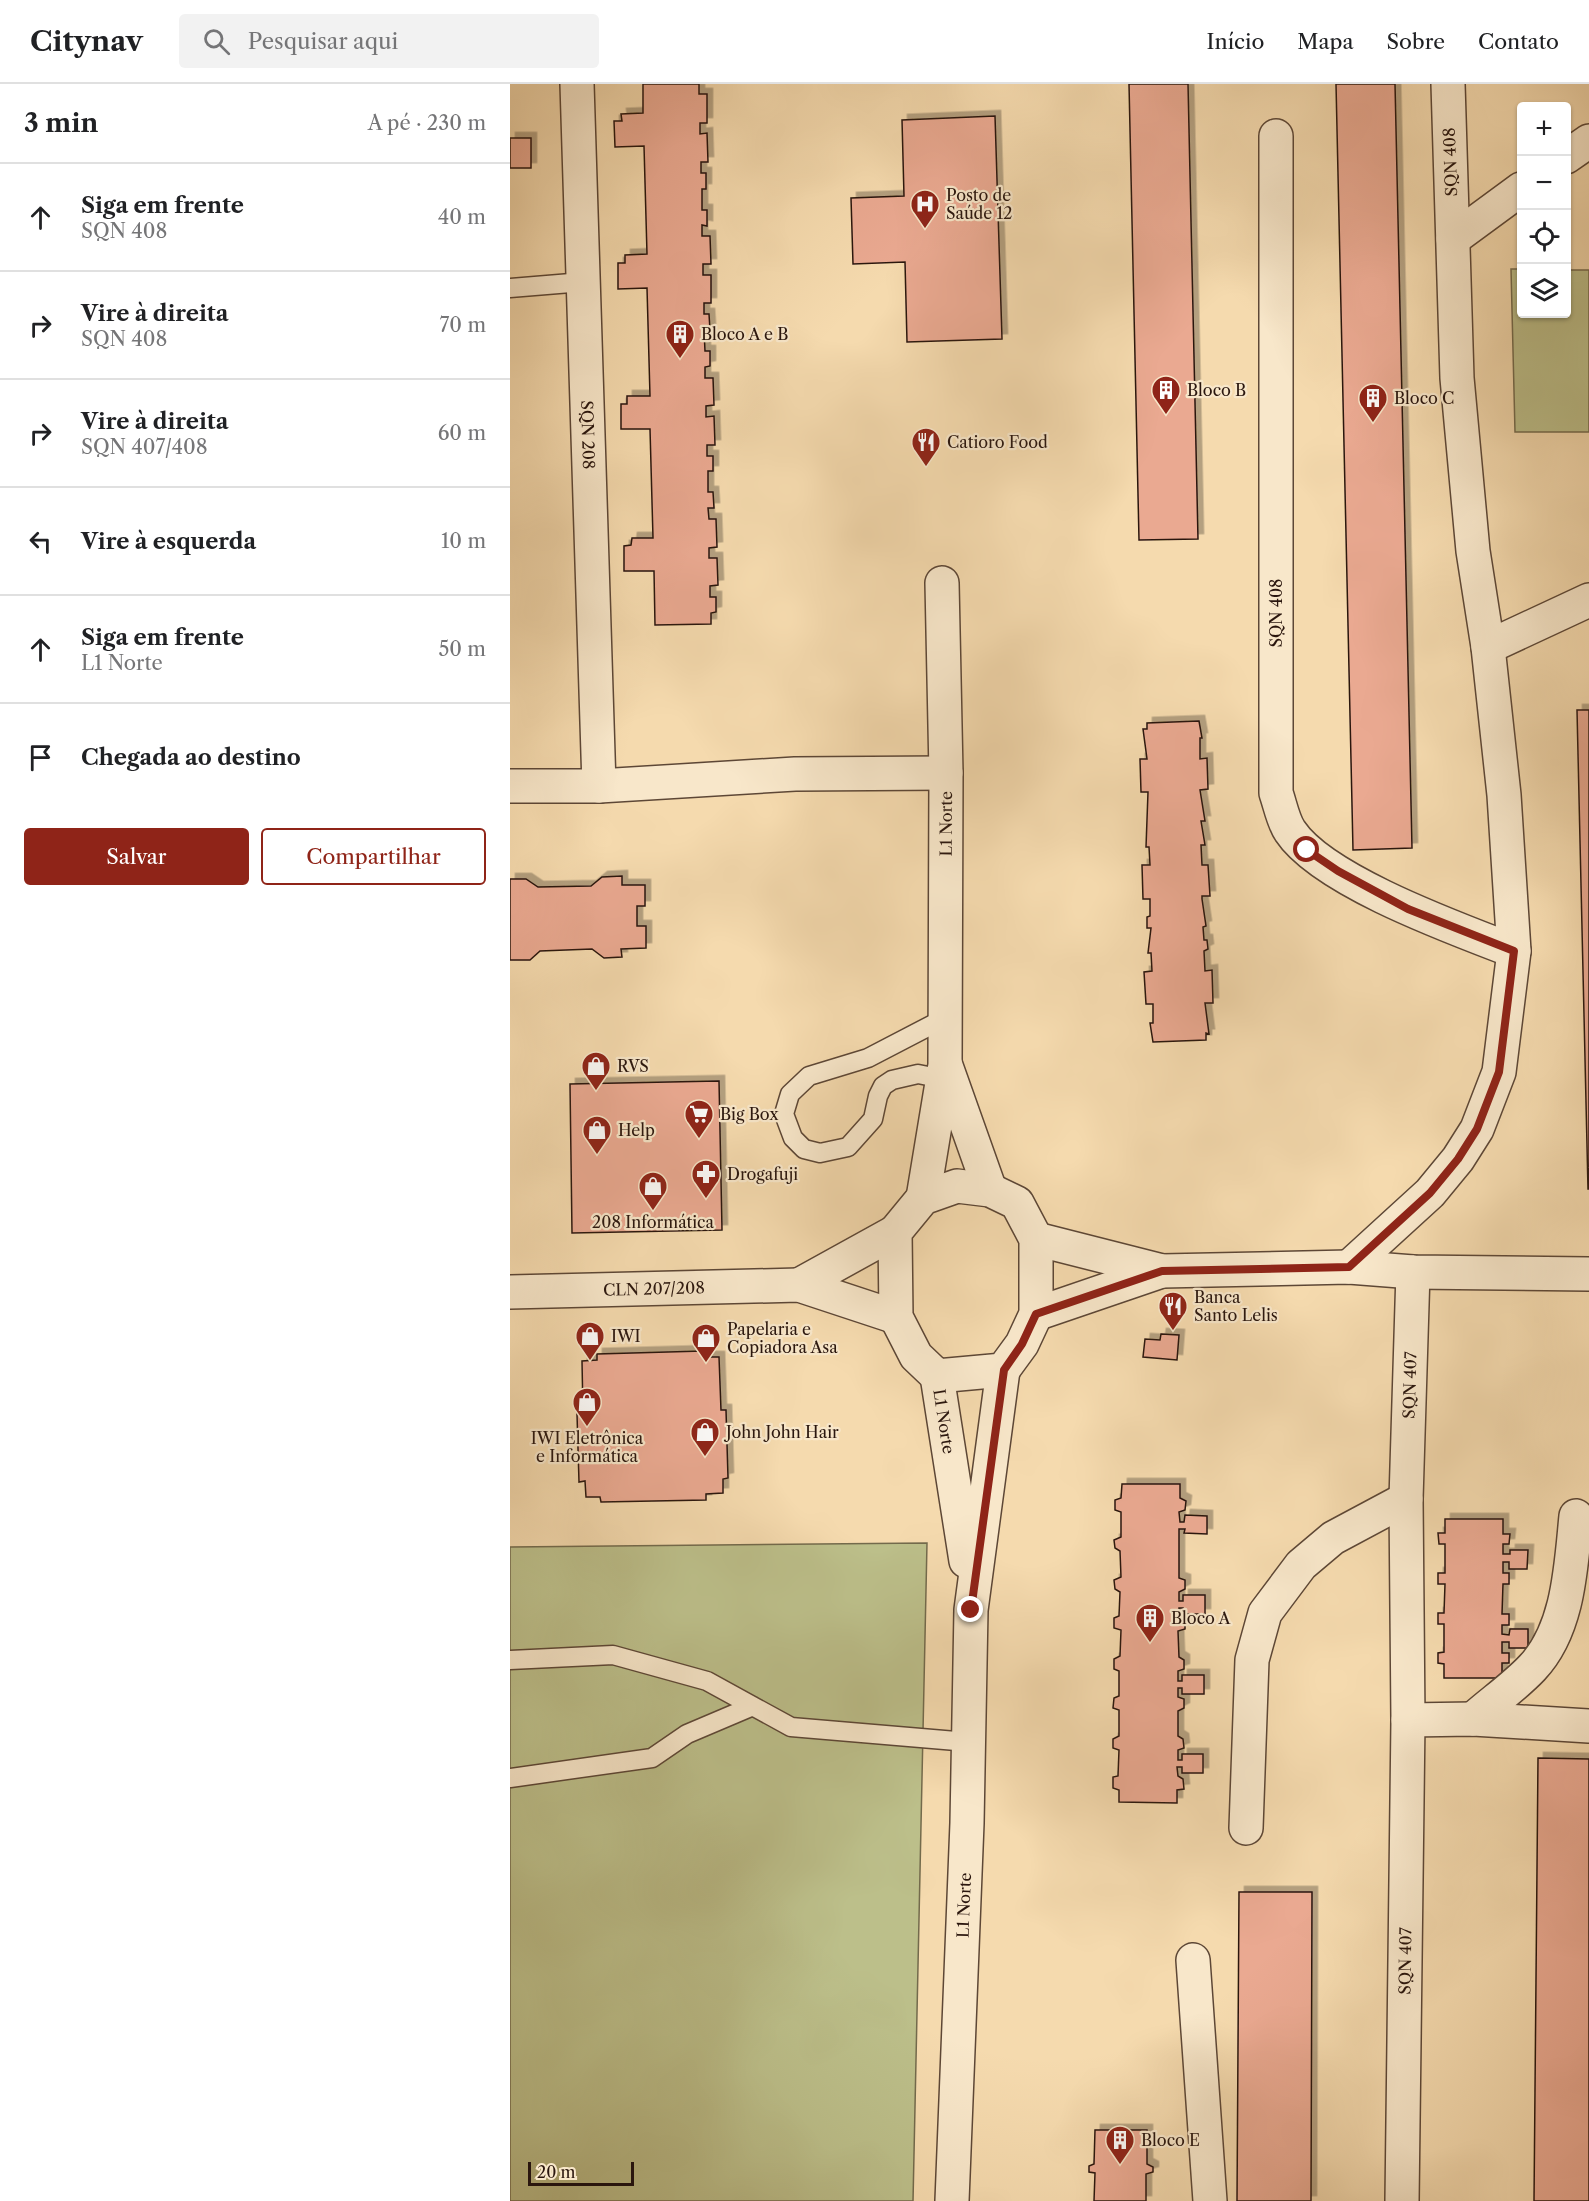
<!DOCTYPE html>
<html lang="pt">
<meta charset="utf-8">
<style>
body{margin:0;font-family:"Libre Caslon Text",serif;background:#f2f2f2;color:#202124}
.controls{position:absolute;right:18px;top:18px;display:grid;overflow:hidden;border-radius:6px;box-shadow:0 2px 4px #0004}
.controls button{width:54px;height:54px;display:grid;place-items:center;padding:0;border:0;border-bottom:2px solid #e0e0e0;background:#fff;color:#202124;font:30px sans-serif}
.scale{position:absolute;left:18px;bottom:15px;width:106px;box-sizing:border-box;padding-left:6px;border:3px solid #2a160e;border-top:0;font-size:16px;line-height:21px;white-space:nowrap;color:#2a160e;-webkit-text-stroke:4px #f8e7ca;paint-order:stroke}
.stop{position:absolute;width:18px;height:18px;margin:-14px;border:4px solid #8f2418;border-radius:50%;background:#fff}
.stop.end{background:#8f2418;border-color:#fff;box-shadow:0 2px 6px #0008}
.list{margin:0;padding:0;list-style:none}
h2{display:flex;justify-content:space-between;align-items:center;height:78px;margin:0;padding:0 24px;font-size:26px}
h2 small{font-size:20px;font-weight:400;color:#757577}
.list li{display:grid;grid-template-columns:39px 1fr auto;gap:18px;align-items:center;box-sizing:border-box;height:108px;padding:0 24px;border-top:2px solid #e0e0e0}
.list b{display:block;font-size:22px;white-space:nowrap}
.list p{margin:0;font-size:20px;white-space:nowrap;color:#757577}
.list em{font-size:20px;font-style:normal;color:#757577}
.actions{display:flex;gap:12px;padding:18px 24px}
.actions a{flex:1;padding:14px 0;border:2px solid #8f2418;border-radius:6px;text-align:center;font-size:21px;color:#8f2418}
.actions .main{background:#8f2418;color:#fff}
.icon{flex:none;width:33px;height:33px;fill:none;stroke:currentColor;stroke-width:2;stroke-linecap:round;stroke-linejoin:round}
.map{position:relative;flex:none;width:1079px;height:2117px;overflow:hidden}
header{display:flex;align-items:center;gap:36px;box-sizing:border-box;height:84px;padding:0 30px;background:#fff;border-bottom:2px solid #e0e0e0}
header strong{font-size:28px}
nav{display:flex;gap:33px;margin-inline-start:auto;font-size:21px}
.search{width:420px;height:54px;background:#f2f2f2;display:flex;align-items:center;gap:15px;box-sizing:border-box;padding:0 21px;border-radius:6px;color:#757577;font-size:22px}
main{display:flex}
aside{flex:1;background:#fff}
.map>svg:first-child{display:block}
.green{fill:#bcbf8a;stroke:#736a4c;stroke-width:1.5}
.building{fill:#eaa991;stroke:#2a160e;stroke-width:1.5;filter:url(#shadow)}
.lines{fill:none;stroke-linecap:round;stroke-linejoin:round}
.service-casing{stroke:#5d4736;stroke-width:21}
.minor-casing{stroke:#5d4736;stroke-width:36}
.tertiary-casing{stroke:#5d4736;stroke-width:36}
.service{stroke:#f8e7ca;stroke-width:18}
.minor{stroke:#f8e7ca;stroke-width:33}
.tertiary{stroke:#f8e7ca;stroke-width:33}
.route{stroke:#8f2418;stroke-width:8}
.labels{text-anchor:middle;dominant-baseline:central;stroke-width:4.5;stroke-linejoin:round;paint-order:stroke}
.street-label{font-size:16px;fill:#2a160e;stroke:#f8e7ca}
.poi-label{font-size:16px;fill:#2a160e;stroke:#f8e7ca;text-anchor:start}
</style>
<header>
<strong>Citynav</strong>
<div class="search"><svg class="icon" aria-label="search" viewBox="0 0 24 24"><circle cx="10" cy="10" r="6"/><path d="M15 15l6 6"/></svg>Pesquisar aqui</div>
<nav><a>Início</a><a>Mapa</a><a>Sobre</a><a>Contato</a></nav>
</header>
<main>
<aside>
<h2>3 min<small>A pé · 230 m</small></h2>
<ul class="list">
<li><svg class="icon" aria-label="ahead" viewBox="0 0 24 24"><path d="M12 20V5M6 11l6-6 6 6"/></svg><div><b>Siga em frente</b><p>SQN 408</p></div><em>40 m</em></li>
<li><svg class="icon" aria-label="right" viewBox="0 0 24 24"><path d="M7 20v-9h11M14 6l5 5-5 5"/></svg><div><b>Vire à direita</b><p>SQN 408</p></div><em>70 m</em></li>
<li><svg class="icon" aria-label="right" viewBox="0 0 24 24"><path d="M7 20v-9h11M14 6l5 5-5 5"/></svg><div><b>Vire à direita</b><p>SQN 407/408</p></div><em>60 m</em></li>
<li><svg class="icon" aria-label="left" viewBox="0 0 24 24"><path d="M17 20v-9H6M10 6l-5 5 5 5"/></svg><div><b>Vire à esquerda</b></div><em>10 m</em></li>
<li><svg class="icon" aria-label="ahead" viewBox="0 0 24 24"><path d="M12 20V5M6 11l6-6 6 6"/></svg><div><b>Siga em frente</b><p>L1 Norte</p></div><em>50 m</em></li>
<li><svg class="icon" aria-label="arrive" viewBox="0 0 24 24"><path d="M6 21V4h12l-3 4 3 4H6"/></svg><div><b>Chegada ao destino</b></div></li>
</ul>
<div class="actions"><a class="main">Salvar</a><a>Compartilhar</a></div>
</aside>
<div class="map">
<svg width="1079" height="2117" viewBox="0 0 1079 2117">
<defs>
<filter id="shadow"><feDropShadow dx="5.5" dy="-5.5" stdDeviation="0" flood-color="#0004"/></filter>
</defs>
<rect width="100%" height="100%" fill="#f5daae"/>
<filter id="stains"><feTurbulence type="fractalNoise" baseFrequency=".00333" numOctaves="4"/><feColorMatrix values="0 0 0 0 .2 0 0 0 0 .09 0 0 0 0 .02 0 0 0 .5 -.17"/></filter>
<radialGradient id="worn" r=".72"><stop offset=".6" stop-color="#630" stop-opacity="0"/><stop offset="1" stop-color="#630" stop-opacity=".3"/></radialGradient>
<!-- green -->
<path class="green" d="M 1001,185 L 1011,185 L 1011,230 L 1056,230 L 1057,186 L 1079,186 L 1079,348 L 1005,348 Z
M 417,1459 L 403,2117 L 0,2117 L 0,1463 Z"/>
<!-- building -->
<path class="building" d="M 133,0 L 189,0 L 189,10 L 197,10 L 197,39 L 190,39 L 190,50 L 197,49 L 198,78 L 191,78 L 191,89 L 196,89 L 196,105 L 192,105 L 192,126 L 197,126 L 197,142 L 192,141 L 192,152 L 200,152 L 201,180 L 193,180 L 193,191 L 201,191 L 201,219 L 194,219 L 194,230 L 199,230 L 200,246 L 194,246 L 195,267 L 200,267 L 200,282 L 195,283 L 195,294 L 203,294 L 204,321 L 196,322 L 196,333 L 204,332 L 205,361 L 197,361 L 197,372 L 203,372 L 203,387 L 198,387 L 198,408 L 203,408 L 204,424 L 198,424 L 199,435 L 206,435 L 207,463 L 199,464 L 199,474 L 207,474 L 208,501 L 200,502 L 200,513 L 206,513 L 206,528 L 201,529 L 201,540 L 145,541 L 144,487 L 114,487 L 114,462 L 121,461 L 122,454 L 143,454 L 140,345 L 111,345 L 111,320 L 117,320 L 117,312 L 140,312 L 137,204 L 108,205 L 108,179 L 115,179 L 115,171 L 137,170 L 134,62 L 105,63 L 104,37 L 112,37 L 111,30 L 133,29 Z
M 619,0 L 678,0 L 688,455 L 629,456 Z
M 826,0 L 885,0 L 902,764 L 843,766 Z
M 485,32 L 492,255 L 397,258 L 395,178 L 343,180 L 341,114 L 394,112 L 392,36 Z
M 0,54 L 21,54 L 21,84 L 0,84 Z
M 1067,626 L 1079,626 L 1079,1105 L 1078,1105 Z
M 689,637 L 692,654 L 690,654 L 690,675 L 697,674 L 698,705 L 690,706 L 695,737 L 691,737 L 695,761 L 691,761 L 692,781 L 698,781 L 700,812 L 692,812 L 692,815 L 696,842 L 693,843 L 694,856 L 697,856 L 698,865 L 694,867 L 695,887 L 702,886 L 703,919 L 695,919 L 699,950 L 696,949 L 696,956 L 643,958 L 640,939 L 643,939 L 643,920 L 636,920 L 634,888 L 642,887 L 641,869 L 638,869 L 641,844 L 637,844 L 637,833 L 640,832 L 640,815 L 633,815 L 632,781 L 640,781 L 639,763 L 636,763 L 638,708 L 631,708 L 630,675 L 637,675 L 633,645 L 637,645 L 637,639 Z
M 112,792 L 112,801 L 135,801 L 135,822 L 127,822 L 127,842 L 136,842 L 136,864 L 111,865 L 112,873 L 94,874 L 82,865 L 30,867 L 20,876 L 0,876 L 0,795 L 16,795 L 28,803 L 81,802 L 92,793 Z
M 209,997 L 212,1146 L 62,1149 L 60,1000 Z
M 651,1250 L 669,1251 L 667,1276 L 633,1273 L 635,1255 L 650,1256 Z
M 193,1267 L 193,1273 L 209,1273 L 211,1326 L 216,1326 L 218,1394 L 213,1395 L 213,1409 L 196,1410 L 196,1416 L 91,1418 L 90,1413 L 76,1413 L 75,1397 L 69,1398 L 67,1330 L 73,1330 L 72,1277 L 87,1276 L 87,1270 Z
M 612,1400 L 670,1400 L 670,1414 L 676,1417 L 675,1426 L 669,1428 L 670,1438 L 674,1438 L 675,1431 L 697,1432 L 697,1450 L 674,1449 L 675,1445 L 669,1445 L 669,1494 L 675,1496 L 675,1505 L 669,1508 L 669,1517 L 673,1517 L 673,1511 L 695,1511 L 695,1530 L 673,1530 L 673,1524 L 669,1524 L 669,1533 L 675,1536 L 675,1545 L 668,1547 L 669,1573 L 674,1576 L 674,1585 L 668,1587 L 668,1597 L 672,1597 L 672,1591 L 694,1591 L 694,1610 L 672,1610 L 672,1604 L 668,1604 L 668,1613 L 674,1615 L 674,1624 L 668,1627 L 668,1652 L 673,1655 L 674,1664 L 668,1666 L 668,1676 L 672,1676 L 672,1670 L 693,1670 L 693,1689 L 672,1689 L 672,1683 L 667,1683 L 668,1692 L 673,1695 L 674,1705 L 667,1706 L 667,1719 L 609,1718 L 609,1706 L 603,1704 L 603,1693 L 608,1692 L 609,1666 L 603,1664 L 603,1655 L 609,1652 L 609,1626 L 603,1624 L 604,1614 L 609,1612 L 609,1587 L 604,1585 L 604,1575 L 610,1572 L 611,1546 L 604,1544 L 604,1534 L 609,1532 L 610,1508 L 605,1505 L 604,1496 L 611,1493 L 610,1467 L 605,1464 L 604,1456 L 611,1453 L 611,1428 L 605,1426 L 605,1416 L 611,1414 Z
M 935,1435 L 993,1435 L 993,1450 L 1000,1450 L 999,1460 L 993,1460 L 993,1470 L 1000,1470 L 1000,1466 L 1018,1466 L 1017,1485 L 999,1485 L 999,1478 L 993,1478 L 993,1489 L 999,1489 L 999,1500 L 993,1500 L 992,1530 L 999,1530 L 999,1541 L 992,1541 L 992,1550 L 999,1551 L 1000,1545 L 1018,1545 L 1018,1564 L 999,1564 L 999,1558 L 992,1558 L 992,1569 L 999,1569 L 999,1579 L 992,1579 L 992,1594 L 934,1594 L 934,1580 L 928,1579 L 928,1569 L 934,1568 L 934,1540 L 928,1540 L 928,1529 L 934,1529 L 935,1500 L 928,1500 L 928,1489 L 935,1489 L 935,1460 L 929,1460 L 928,1449 L 935,1449 Z
M 1028,1674 L 1079,1675 L 1079,2117 L 1024,2117 Z
M 729,1808 L 802,1808 L 801,2117 L 727,2117 Z
M 585,2046 L 637,2046 L 637,2080 L 643,2083 L 643,2088 L 636,2090 L 636,2117 L 584,2117 L 585,2089 L 579,2088 L 579,2082 L 584,2080 Z"/>
<g class="lines">
<!-- service casing -->
<g class="service-casing">
<path id="service" d="M 0,204 L 73,198
M 433,995 L 408,990 L 382,996 L 373,1002 L 368,1012 L 363,1035 L 338,1063 L 310,1069 L 294,1065 L 283,1054 L 274,1030 L 280,1010 L 299,992 L 358,974 L 435,934
M 0,1576 L 103,1571 L 197,1597 L 281,1643 L 458,1658
M 0,1694 L 142,1674 L 177,1650 L 243,1622"/>
</g>
<!-- minor casing -->
<g class="minor-casing">
<g id="minor">
<path id="s1" d="M 67,0 L 89,702"/>
<path d="M 766,52 L 766,709 C 770,720 773,737 780,747 C 813,797 947,845 1004,867"/>
<path d="M 1056,73 L 1079,57"/>
<path d="M 943,155 L 1011,105"/>
<path d="M 978,563 L 1079,516"/>
<path d="M 0,702 L 89,702 L 285,690 L 436,689"/>
<path d="M 436,982 L 480,1106"/>
<path id="s2" d="M 413,1114 L 435,981 L 436,689 L 432,499"/>
<path d="M 526,1155 L 652,1187 L 839,1183 L 903,1188 L 1079,1190"/>
<path d="M 839,1183 L 920,1109 L 948,1075 L 967,1045 L 989,988 L 1004,867 L 994,711 L 978,563 L 963,467 L 947,294 L 938,0"/>
<path d="M 526,1230 L 652,1187"/>
<path d="M 963,1635 C 982,1618 1004,1603 1022,1584 C 1059,1545 1061,1482 1066,1432"/>
<path d="M 898,1636 L 963,1635 L 1079,1642"/>
<path d="M 736,1744 L 742,1576 L 755,1529 L 791,1481 L 823,1454 L 896,1415"/>
<path d="M 683,1876 L 700,2117"/>
<path id="s3" d="M 892,2117 L 898,1636 L 896,1415 L 903,1188"/>
</g>
</g>
<!-- tertiary casing -->
<g class="tertiary-casing">
<g id="tertiary">
<path d="M 447,1102 L 480,1106 L 507,1119 L 526,1155 L 526,1230 L 512,1260 L 493,1286 L 427,1292 L 406,1272 L 386,1233 L 385,1148 L 413,1114 Z"/>
<path d="M 289,1201 L 385,1148"/>
<path id="s4" d="M 0,1208 L 289,1201 L 386,1233"/>
<path id="s5" d="M 427,1292 L 456,1477"/>
<path id="s6" d="M 442,2117 L 457,1739 L 461,1526 L 493,1286"/>
</g>
</g>
<!-- service -->
<use href="#service" class="service"/>
<!-- minor -->
<use href="#minor" class="minor"/>
<!-- tertiary -->
<use href="#tertiary" class="tertiary"/>
</g>
<g class="lines">
<!-- route -->
<path class="route" d="M 461,1526 L 494,1286 L 512,1260 L 526,1230 L 652,1187 L 839,1183 L 920,1109 L 948,1075 L 967,1045 L 989,988 L 1004,867 L 898,825 L 828,787 L 797,766"/>
</g>
<!-- icons -->
<defs>
<g id="hospital-pin" transform="scale(1.5)"><path d="M0 17L-7.5 6A9.5 9.5 0 1 1 7.5 6Z" fill="#8f2418" stroke="#f8e7ca"/><path d="M-5-5h3v3.5h4V-5h3V5h-3V1.5h-4V5h-3Z" fill="#fff"/></g>
<g id="building-pin" transform="scale(1.5)"><path d="M0 17L-7.5 6A9.5 9.5 0 1 1 7.5 6Z" fill="#8f2418" stroke="#f8e7ca"/><path d="M-4-6H4V6H1V3H-1V6H-4ZM-2.5-4.3h1.7v1.8h-1.7ZM.8-4.3h1.7v1.8H.8ZM-2.5-1h1.7V.8h-1.7ZM.8-1h1.7V.8H.8Z" fill="#fff"/></g>
<g id="restaurant-pin" transform="scale(1.5)"><path d="M0 17L-7.5 6A9.5 9.5 0 1 1 7.5 6Z" fill="#8f2418" stroke="#f8e7ca"/><path d="M-5-6h1v4h1v-4h1v4h1v-4h1v5L-1.5 .5V6h-2V.5L-5-1ZM5-6V6H3V1.5H1.5Q1.5-4 5-6Z" fill="#fff"/></g>
<g id="shop-pin" transform="scale(1.5)"><path d="M0 17L-7.5 6A9.5 9.5 0 1 1 7.5 6Z" fill="#8f2418" stroke="#f8e7ca"/><path d="M-5-2.5h2.3a2.7 3.5 0 0 1 5.4 0H5L5.5 6h-11ZM-1.5-2.5h3a1.5 2.3 0 0 0-3 0Z" fill="#fff"/></g>
<g id="supermarket-pin" transform="scale(1.5)"><path d="M0 17L-7.5 6A9.5 9.5 0 1 1 7.5 6Z" fill="#8f2418" stroke="#f8e7ca"/><path d="M-6-5.5h2.5l.6 2H6L4.5 2H-2.5L-4.4-4H-6ZM-1.5 3.2a1.3 1.3 0 1 0 .1 0ZM3 3.2a1.3 1.3 0 1 0 .1 0Z" fill="#fff"/></g>
<g id="pharmacy-pin" transform="scale(1.5)"><path d="M0 17L-7.5 6A9.5 9.5 0 1 1 7.5 6Z" fill="#8f2418" stroke="#f8e7ca"/><path d="M-2-6h4v4h4v4h-4v4h-4v-4h-4v-4h4Z" fill="#fff"/></g>
</defs>
<g fill-rule="evenodd">
<use href="#hospital-pin" x="415" y="120"/>
<use href="#building-pin" x="170" y="250"/>
<use href="#building-pin" x="656" y="306"/>
<use href="#building-pin" x="863" y="314"/>
<use href="#restaurant-pin" x="416" y="358"/>
<use href="#shop-pin" x="86" y="982"/>
<use href="#supermarket-pin" x="189" y="1030"/>
<use href="#shop-pin" x="87" y="1046"/>
<use href="#pharmacy-pin" x="196" y="1090"/>
<use href="#shop-pin" x="143" y="1102"/>
<use href="#restaurant-pin" x="663" y="1222"/>
<use href="#shop-pin" x="80" y="1252"/>
<use href="#shop-pin" x="196" y="1254"/>
<use href="#shop-pin" x="77" y="1318"/>
<use href="#shop-pin" x="195" y="1348"/>
<use href="#building-pin" x="640" y="1534"/>
<use href="#building-pin" x="610" y="2056"/>
</g>
<g class="labels">
<!-- street labels -->
<g class="street-label">
<text transform="translate(940 78) rotate(-92)">SQN 408</text>
<text stroke="none"><textPath href="#s1" startOffset="351">SQN 208</textPath></text>
<text transform="translate(766 529) rotate(-90)">SQN 408</text>
<text stroke="none"><textPath href="#s2" startOffset="376">L1 Norte</textPath></text>
<text stroke="none"><textPath href="#s4" startOffset="144">CLN 207/208</textPath></text>
<text stroke="none"><textPath href="#s3" startOffset="816">SQN 407</textPath></text>
<text stroke="none"><textPath href="#s5" startOffset="46">L1 Norte</textPath></text>
<text stroke="none"><textPath href="#s6" startOffset="296">L1 Norte</textPath></text>
<text stroke="none"><textPath href="#s3" startOffset="240">SQN 407</textPath></text>
</g>
<!-- poi labels -->
<g class="poi-label">
<text x="436" y="111">Posto de<tspan x="436" dy="18">Saúde 12</tspan></text>
<text x="191" y="250">Bloco A e B</text>
<text x="677" y="306">Bloco B</text>
<text x="884" y="314">Bloco C</text>
<text x="437" y="358">Catioro Food</text>
<text x="107" y="982">RVS</text>
<text x="210" y="1030">Big Box</text>
<text x="108" y="1046">Help</text>
<text x="217" y="1090">Drogafuji</text>
<text x="143" y="1138" text-anchor="middle">208 Informática</text>
<text x="684" y="1213">Banca<tspan x="684" dy="18">Santo Lelis</tspan></text>
<text x="217" y="1245">Papelaria e<tspan x="217" dy="18">Copiadora Asa</tspan></text>
<text x="101" y="1252">IWI</text>
<text x="216" y="1348">John John Hair</text>
<text x="77" y="1354" text-anchor="middle">IWI Eletrônica<tspan x="77" dy="18">e Informática</tspan></text>
<text x="661" y="1534">Bloco A</text>
<text x="631" y="2056">Bloco E</text>
</g>
</g>
<rect width="100%" height="100%" filter="url(#stains)"/>
<rect width="100%" height="100%" fill="url(#worn)"/>
</svg>
<div class="controls">
<button>+</button>
<button>−</button>
<button><svg class="icon" aria-label="locate" viewBox="0 0 24 24"><circle cx="12" cy="12" r="6"/><path d="M12 2v4M12 18v4M2 12h4M18 12h4"/></svg></button>
<button><svg class="icon" aria-label="layers" viewBox="0 0 24 24"><path d="M12 4l9 5-9 5-9-5zM3 14l9 5 9-5"/></svg></button>
</div>
<div class="scale">20 m</div>
<div class="stop" style="left:797px;top:766px"></div>
<div class="stop end" style="left:461px;top:1526px"></div>
</div>
</main>
